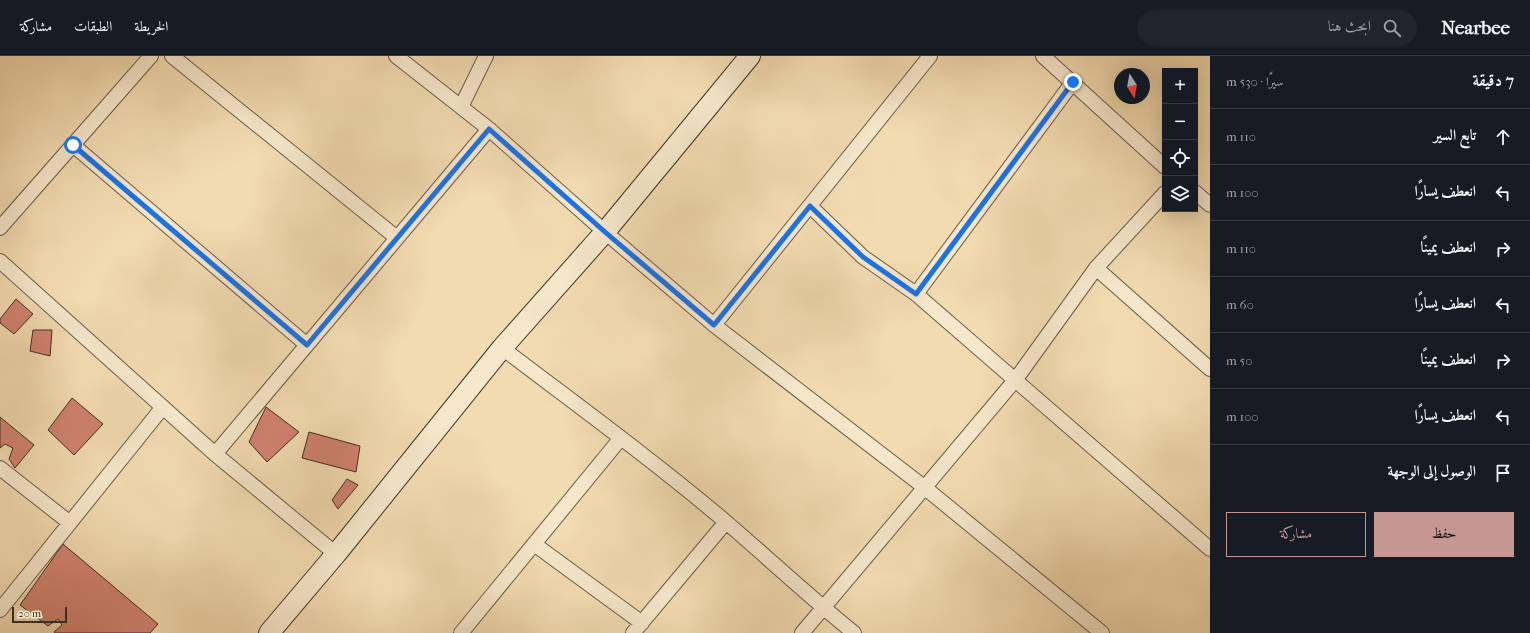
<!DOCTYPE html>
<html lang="ar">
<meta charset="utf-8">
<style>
body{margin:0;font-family:"IM FELL French Canon",Amiri,serif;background:#20242c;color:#f1f3f6;direction:rtl}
.controls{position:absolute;right:12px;top:12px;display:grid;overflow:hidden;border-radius:0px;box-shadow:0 4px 16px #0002}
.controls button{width:36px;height:36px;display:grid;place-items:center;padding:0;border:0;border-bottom:1px solid #363941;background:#171b24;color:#f1f3f6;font:20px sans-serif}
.compass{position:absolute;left:1114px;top:12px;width:36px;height:36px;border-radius:50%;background:#171b24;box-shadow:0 4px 16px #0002;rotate:169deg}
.scale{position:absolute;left:12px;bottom:10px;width:55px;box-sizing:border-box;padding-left:4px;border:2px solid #3a3024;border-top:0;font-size:11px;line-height:14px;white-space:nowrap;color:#3a3024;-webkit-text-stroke:3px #f7e8cc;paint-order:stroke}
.stop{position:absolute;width:12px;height:12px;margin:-9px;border:3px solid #1a73e8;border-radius:50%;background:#fff}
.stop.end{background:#1a73e8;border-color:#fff;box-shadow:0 1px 4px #0008}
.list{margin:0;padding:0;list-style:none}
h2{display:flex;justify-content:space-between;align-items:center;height:52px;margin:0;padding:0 16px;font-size:17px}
h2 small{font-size:13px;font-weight:400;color:#9ea1a6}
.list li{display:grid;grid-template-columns:26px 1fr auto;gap:12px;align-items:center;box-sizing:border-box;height:56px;padding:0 16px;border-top:1px solid #363941}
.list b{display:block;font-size:15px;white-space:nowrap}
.list em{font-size:13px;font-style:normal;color:#9ea1a6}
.actions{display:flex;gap:8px;padding:12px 16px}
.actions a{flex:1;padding:9px 0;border:1px solid #c59692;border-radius:0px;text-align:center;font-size:14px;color:#c59692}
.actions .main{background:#c59692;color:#111}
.icon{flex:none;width:22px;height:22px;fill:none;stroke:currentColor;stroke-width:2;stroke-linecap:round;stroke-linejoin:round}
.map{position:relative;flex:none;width:1210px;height:577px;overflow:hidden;direction:ltr}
header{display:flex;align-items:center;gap:24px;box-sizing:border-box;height:56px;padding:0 20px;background:#171b24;border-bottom:1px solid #363941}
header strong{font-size:19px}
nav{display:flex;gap:22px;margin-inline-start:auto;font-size:14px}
.search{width:280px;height:36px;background:#20242c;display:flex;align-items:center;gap:10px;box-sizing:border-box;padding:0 14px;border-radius:22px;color:#9ea1a6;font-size:15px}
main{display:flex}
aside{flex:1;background:#171b24}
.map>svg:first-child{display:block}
.building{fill:#d18270;stroke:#3a3024}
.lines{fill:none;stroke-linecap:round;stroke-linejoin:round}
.street-casing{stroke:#685b47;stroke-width:16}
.secondary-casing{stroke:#3a3024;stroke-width:22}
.street{stroke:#f7e8cc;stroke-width:14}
.secondary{stroke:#f7e8cc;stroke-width:20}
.route{stroke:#1a73e8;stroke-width:5}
</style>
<header>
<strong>Nearbee</strong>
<div class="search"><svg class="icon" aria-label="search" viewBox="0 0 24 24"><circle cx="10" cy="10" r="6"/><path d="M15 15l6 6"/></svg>ابحث هنا</div>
<nav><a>الخريطة</a><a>الطبقات</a><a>مشاركة</a></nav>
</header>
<main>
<aside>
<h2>7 دقيقة<small>سيرًا · 530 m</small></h2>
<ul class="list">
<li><svg class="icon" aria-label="ahead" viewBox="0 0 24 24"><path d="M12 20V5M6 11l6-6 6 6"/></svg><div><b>تابع السير</b></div><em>110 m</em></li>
<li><svg class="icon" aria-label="left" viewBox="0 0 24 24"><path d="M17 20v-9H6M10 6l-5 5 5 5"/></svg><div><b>انعطف يسارًا</b></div><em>100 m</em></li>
<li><svg class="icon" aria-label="right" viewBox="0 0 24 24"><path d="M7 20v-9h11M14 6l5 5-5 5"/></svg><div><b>انعطف يمينًا</b></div><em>110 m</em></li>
<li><svg class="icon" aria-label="left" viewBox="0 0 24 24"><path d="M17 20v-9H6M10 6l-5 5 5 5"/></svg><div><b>انعطف يسارًا</b></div><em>60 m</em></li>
<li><svg class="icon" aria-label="right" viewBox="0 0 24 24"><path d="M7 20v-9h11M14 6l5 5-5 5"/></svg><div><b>انعطف يمينًا</b></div><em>50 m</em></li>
<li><svg class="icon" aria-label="left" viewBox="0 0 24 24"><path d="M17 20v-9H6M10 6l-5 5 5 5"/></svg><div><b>انعطف يسارًا</b></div><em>100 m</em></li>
<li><svg class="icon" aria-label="arrive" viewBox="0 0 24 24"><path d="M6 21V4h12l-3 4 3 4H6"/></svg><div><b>الوصول إلى الوجهة</b></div></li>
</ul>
<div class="actions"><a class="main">حفظ</a><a>مشاركة</a></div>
</aside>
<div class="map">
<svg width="1210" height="577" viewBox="0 0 1210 577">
<rect width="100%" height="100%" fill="#f3dbb1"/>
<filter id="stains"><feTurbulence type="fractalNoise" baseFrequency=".005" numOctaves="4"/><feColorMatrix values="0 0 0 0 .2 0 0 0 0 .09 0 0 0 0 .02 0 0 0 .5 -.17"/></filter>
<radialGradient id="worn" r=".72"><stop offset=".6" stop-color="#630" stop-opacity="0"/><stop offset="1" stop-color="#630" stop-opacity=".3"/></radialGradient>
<!-- building -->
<path class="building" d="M 16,243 L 33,258 L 14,278 L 0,267 L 0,263 Z
M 33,274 L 52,274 L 50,300 L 30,295 Z
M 72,342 L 103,368 L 74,399 L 48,374 Z
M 266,351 L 299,376 L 267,406 L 249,386 Z
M 0,361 L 34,389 L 15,412 L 9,403 L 13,392 L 5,388 L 0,392 Z
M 309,376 L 360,390 L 356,416 L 302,402 Z
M 347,423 L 358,429 L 338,453 L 332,444 Z
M 63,488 L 158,568 L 150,577 L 55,577 L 54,576 L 62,569 L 58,563 L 48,570 L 20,549 Z"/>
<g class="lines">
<!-- street casing -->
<g class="street-casing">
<path id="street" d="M 172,0 L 397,182
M 396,0 L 489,73 L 605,176 L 714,269 L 924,431 L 1102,577
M 1043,0 L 1165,111
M 461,51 L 486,0
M 73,89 L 307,289
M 1195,136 L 1210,149
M 810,150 L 863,201 L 916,238 L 1210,493
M 0,172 L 151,0
M 0,205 L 215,398 L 336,498
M 1096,212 L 1210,313
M 916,238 L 1073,26
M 714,269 L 930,0
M 502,292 C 577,349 654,405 726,466 C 769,503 810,541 854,577
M 215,398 L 489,73
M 0,412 L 70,467
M 534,488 L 642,567
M 0,554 L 163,351
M 461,577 L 621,382
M 633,577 L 726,466
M 802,577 L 1016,323 L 1096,212 L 1165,137"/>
</g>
<!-- secondary casing -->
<g class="secondary-casing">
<path id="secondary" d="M 269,577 L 336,498 L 502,292 L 605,176 L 750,0"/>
</g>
<!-- street -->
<use href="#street" class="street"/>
<!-- secondary -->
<use href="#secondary" class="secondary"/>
</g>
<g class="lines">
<!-- route -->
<path class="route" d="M 73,89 L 307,289 L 489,73 L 605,176 L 714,269 L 810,150 L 863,201 L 916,238 L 1073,26"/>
</g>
<rect width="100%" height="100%" filter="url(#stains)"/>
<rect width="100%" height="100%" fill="url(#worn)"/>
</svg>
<div class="controls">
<button>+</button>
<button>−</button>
<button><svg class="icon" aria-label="locate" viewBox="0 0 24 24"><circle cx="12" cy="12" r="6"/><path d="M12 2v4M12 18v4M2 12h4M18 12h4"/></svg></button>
<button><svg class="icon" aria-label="layers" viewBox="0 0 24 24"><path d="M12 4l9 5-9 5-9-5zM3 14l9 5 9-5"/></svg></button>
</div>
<svg class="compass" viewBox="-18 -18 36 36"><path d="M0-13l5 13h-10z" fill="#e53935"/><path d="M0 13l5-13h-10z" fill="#9ea1a6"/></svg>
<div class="scale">20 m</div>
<div class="stop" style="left:73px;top:89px"></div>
<div class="stop end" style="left:1073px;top:26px"></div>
</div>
</main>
